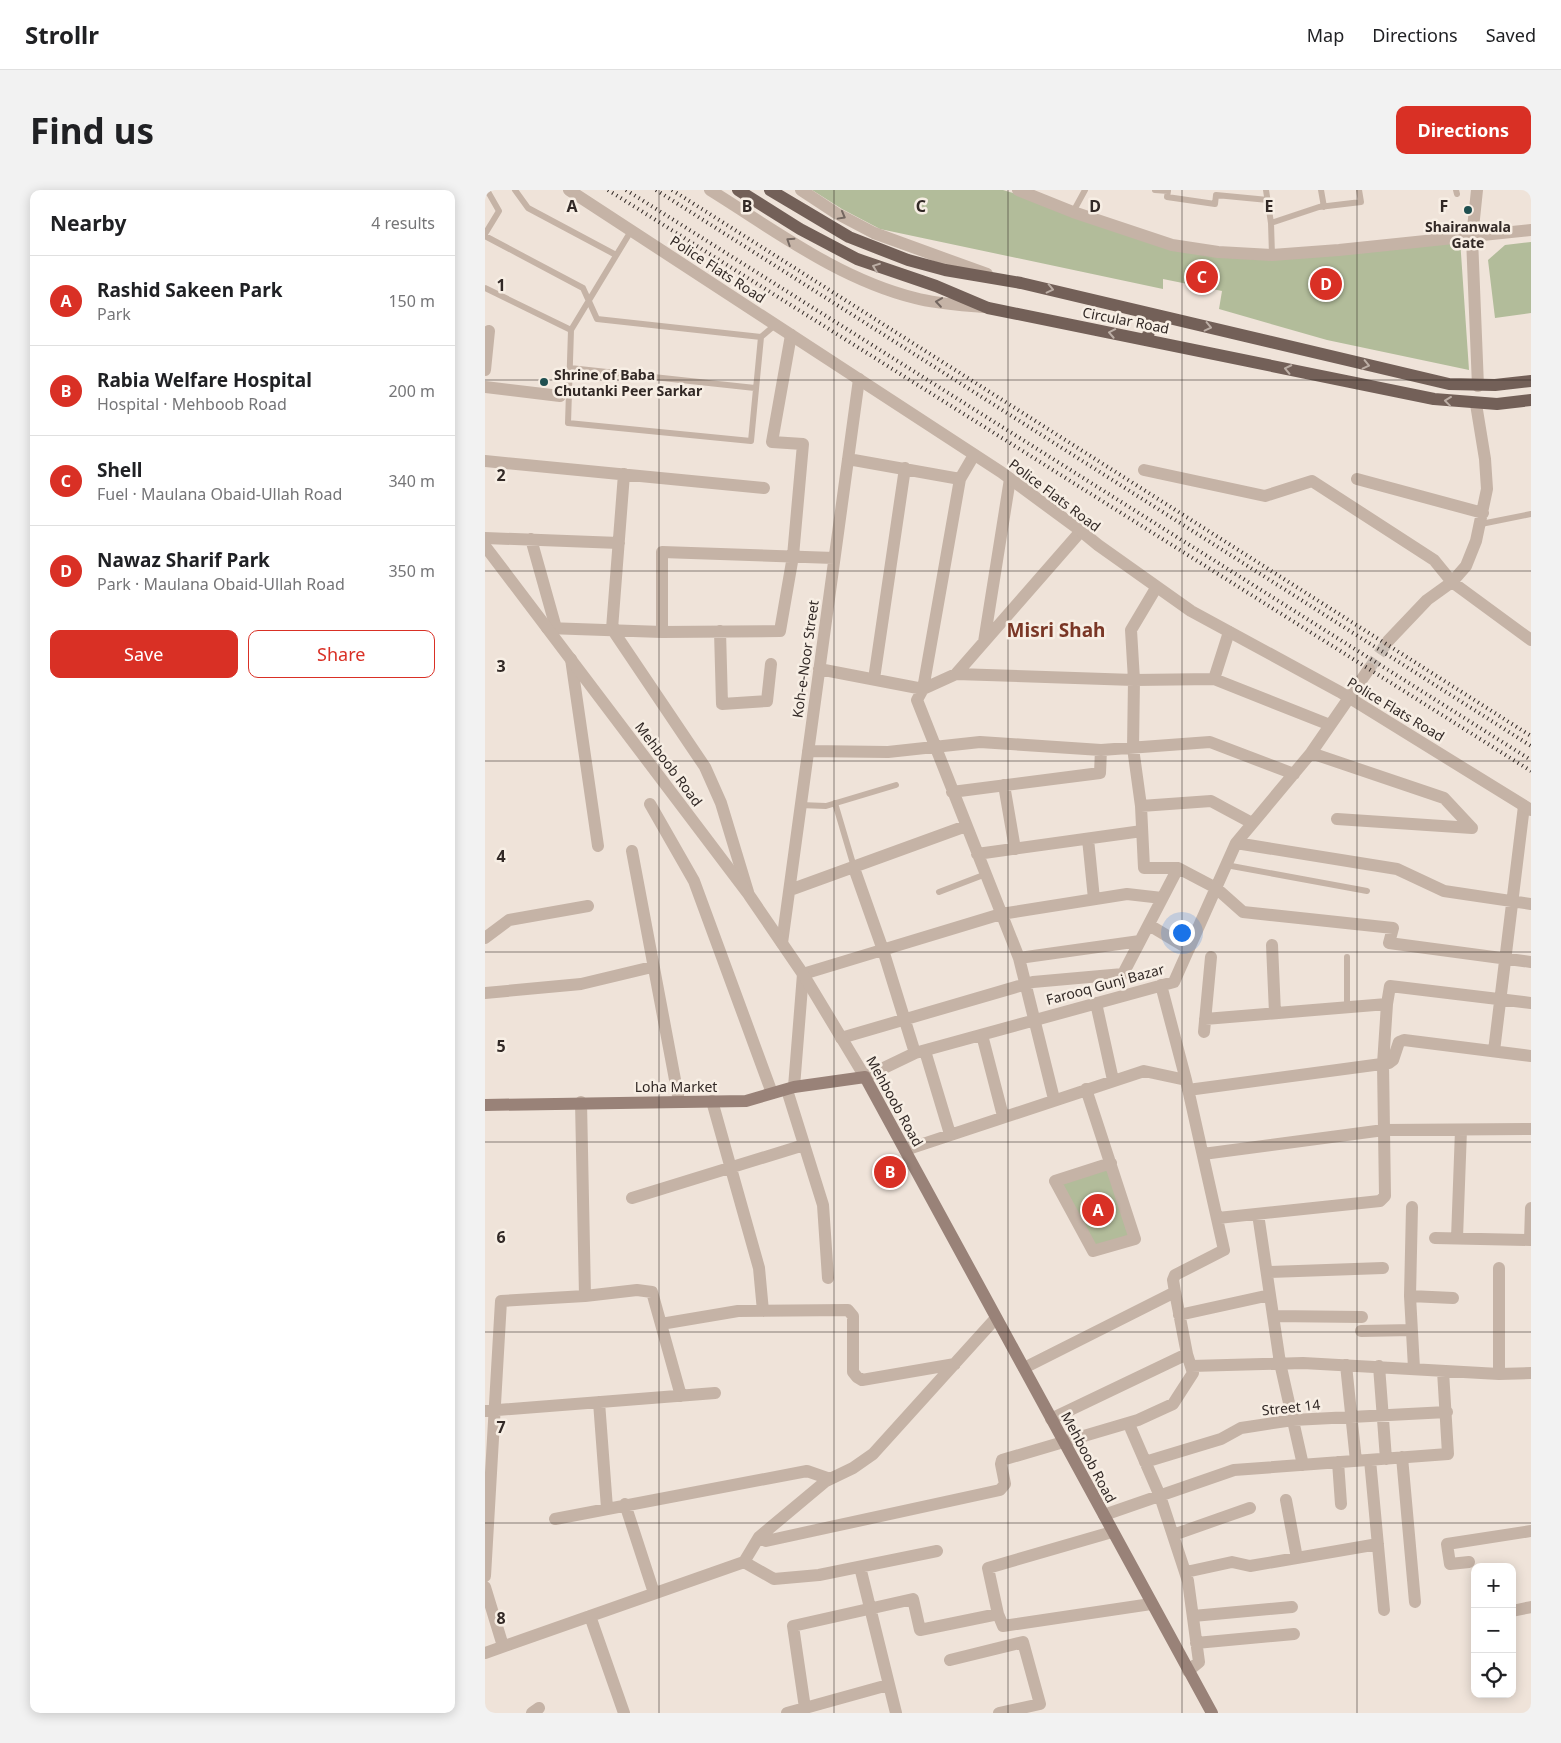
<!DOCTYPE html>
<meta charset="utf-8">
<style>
body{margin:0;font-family:"Noto Sans",sans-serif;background:#f2f2f2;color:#202124}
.controls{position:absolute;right:15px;bottom:15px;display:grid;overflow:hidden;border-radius:10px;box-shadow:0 2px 12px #0003}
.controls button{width:45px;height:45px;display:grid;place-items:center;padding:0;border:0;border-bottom:1px solid #e0e0e0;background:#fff;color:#202124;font:25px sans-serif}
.you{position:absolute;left:696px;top:742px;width:18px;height:18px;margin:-12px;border:4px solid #fff;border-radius:50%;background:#1a73e8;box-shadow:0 0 0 8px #1a73e833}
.badge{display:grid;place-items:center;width:32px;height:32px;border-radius:50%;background:#d93025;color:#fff;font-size:16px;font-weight:700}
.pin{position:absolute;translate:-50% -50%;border:2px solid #fff;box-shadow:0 1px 5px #0006}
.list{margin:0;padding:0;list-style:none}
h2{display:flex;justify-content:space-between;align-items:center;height:65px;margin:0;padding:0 20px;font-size:21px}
h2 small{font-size:16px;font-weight:400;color:#757577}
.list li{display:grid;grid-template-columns:32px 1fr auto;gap:15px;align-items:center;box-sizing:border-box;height:90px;padding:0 20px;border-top:1px solid #e0e0e0}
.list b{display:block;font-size:19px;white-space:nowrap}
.list p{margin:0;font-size:16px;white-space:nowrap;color:#757577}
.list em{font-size:16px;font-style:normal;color:#757577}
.actions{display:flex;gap:10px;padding:15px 20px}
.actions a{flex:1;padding:11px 0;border:1px solid #d93025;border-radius:10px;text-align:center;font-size:18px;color:#d93025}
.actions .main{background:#d93025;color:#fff}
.icon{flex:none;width:28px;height:28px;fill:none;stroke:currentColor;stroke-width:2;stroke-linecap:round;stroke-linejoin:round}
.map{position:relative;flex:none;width:1046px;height:1523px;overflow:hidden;border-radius:10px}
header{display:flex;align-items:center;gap:30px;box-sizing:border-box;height:70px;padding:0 25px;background:#fff;border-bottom:1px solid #e0e0e0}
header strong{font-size:24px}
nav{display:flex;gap:28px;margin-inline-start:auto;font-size:18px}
.intro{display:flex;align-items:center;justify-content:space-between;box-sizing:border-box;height:120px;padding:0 30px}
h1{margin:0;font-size:35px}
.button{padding:12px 22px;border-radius:10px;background:#d93025;color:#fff;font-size:18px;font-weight:700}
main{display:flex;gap:30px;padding:0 30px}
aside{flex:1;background:#fff;border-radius:10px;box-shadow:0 2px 12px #0003}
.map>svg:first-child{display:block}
.green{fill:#b2bc9a}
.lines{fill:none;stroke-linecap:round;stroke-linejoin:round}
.minor-tunnel{stroke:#c9beb5;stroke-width:12;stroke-dasharray:12 6;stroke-linecap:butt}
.service{stroke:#c5b3a6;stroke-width:6}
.minor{stroke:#c5b3a6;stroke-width:12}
.tertiary{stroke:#c5b3a6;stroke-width:12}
.secondary{stroke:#998278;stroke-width:12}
.primary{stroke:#736058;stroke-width:12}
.rail{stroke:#322926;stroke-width:4;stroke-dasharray:1 4;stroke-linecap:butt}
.oneway{stroke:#746760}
.oneway2{stroke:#bcaea5}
.grid{fill:none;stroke:#322926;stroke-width:1;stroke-opacity:0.55}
.poi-dot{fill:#1f4f50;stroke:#f7eee4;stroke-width:2}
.labels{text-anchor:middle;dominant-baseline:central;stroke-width:5;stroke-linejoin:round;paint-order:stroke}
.poi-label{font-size:14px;font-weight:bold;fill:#322926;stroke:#f7eee4}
.street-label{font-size:14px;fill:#322926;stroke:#f7eee4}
.district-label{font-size:19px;font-weight:bold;fill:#7a3726;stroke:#f7eee4}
.grid-label{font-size:16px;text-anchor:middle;font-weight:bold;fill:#322926;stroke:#f7eee4;stroke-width:5;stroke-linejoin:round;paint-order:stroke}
</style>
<header>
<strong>Strollr</strong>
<nav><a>Map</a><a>Directions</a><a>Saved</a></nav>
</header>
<div class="intro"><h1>Find us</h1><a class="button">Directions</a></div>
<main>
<aside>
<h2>Nearby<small>4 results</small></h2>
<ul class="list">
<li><span class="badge">A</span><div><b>Rashid Sakeen Park</b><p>Park</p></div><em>150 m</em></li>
<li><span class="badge">B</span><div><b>Rabia Welfare Hospital</b><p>Hospital · Mehboob Road</p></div><em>200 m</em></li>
<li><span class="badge">C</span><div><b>Shell</b><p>Fuel · Maulana Obaid-Ullah Road</p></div><em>340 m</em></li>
<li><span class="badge">D</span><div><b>Nawaz Sharif Park</b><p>Park · Maulana Obaid-Ullah Road</p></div><em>350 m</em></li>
</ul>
<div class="actions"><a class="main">Save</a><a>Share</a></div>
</aside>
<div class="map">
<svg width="1046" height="1523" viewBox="0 0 1046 1523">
<rect width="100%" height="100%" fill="#efe3d9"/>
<!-- green -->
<path class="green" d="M 327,0 L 518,0 L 591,22 L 687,55 L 787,65 L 975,49 L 984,180 L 842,150 L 734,119 L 737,101 L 678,89 L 678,99 L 395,39 L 357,19 Z
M 1046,52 L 1046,123 L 1010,128 L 1003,70 L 1020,55 Z
M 626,973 L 650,1049 L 608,1061 L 570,991 Z"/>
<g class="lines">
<!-- minor-tunnel -->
<path class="minor-tunnel" d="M 884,479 L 903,451"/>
<!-- service -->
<path class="service" d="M 30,0 L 43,18 L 131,65
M 670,0 L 683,1 L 682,7 L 730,14 L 731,5 L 783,10
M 781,0 L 786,33
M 836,0 L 839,17
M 971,0 L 972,4
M 588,22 L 600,0
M 146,41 L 86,140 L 83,233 L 266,251 L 276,147 L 290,135
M 0,44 L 14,21 L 2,0
M 0,46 L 98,98 L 112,129 L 276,147
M 787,65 L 786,33 L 834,17 L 876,12 L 874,0
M 0,98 L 86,140
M 85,178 L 270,198
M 996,334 L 1046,324
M 350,613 L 369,677
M 315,615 L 341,616 L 411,595
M 741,675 L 882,701
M 454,702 L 501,684
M 862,817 L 862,767"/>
<!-- minor -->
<path class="minor" d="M 225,0 C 291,41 354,89 430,108 C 452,114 475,115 498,117
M 316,0 L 351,23 L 389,43 L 502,84
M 533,0 L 588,22 L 687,55 L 733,62 L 787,65 L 854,60 L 1046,40
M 992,0 L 987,48 L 993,196
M 0,180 L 4,141
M 0,197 L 75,206
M 489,265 L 475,289 L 438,499 L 432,510 L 534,768 L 569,909
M 363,269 L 475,289
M 0,271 L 279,298
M 659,280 L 780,306 L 827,291 L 949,370 L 967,392 L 1046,450
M 139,284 L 127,439 L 220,577 L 236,613 L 263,702
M 872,289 L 998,323
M 0,348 L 134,353
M 46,349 L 71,438
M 671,398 L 646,440 L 649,490 L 648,558 L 656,616 L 659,678 L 693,678 L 731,698 L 758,722 L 908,738 L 904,753 L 1046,772
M 62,438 L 177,442 L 295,441 L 308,366 L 318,254 L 287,252 L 306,145
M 235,441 L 237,514 L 282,511 L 286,474
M 177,442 L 177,362 L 349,368
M 903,451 L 942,410 L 967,392 L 981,376 L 991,351 L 1002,299 L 1000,269 L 991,214
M 499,452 L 525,289
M 86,469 L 113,656
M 334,479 L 438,499 L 471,484 L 649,490 L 729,489 L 845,535
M 471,484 L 596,341
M 389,489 L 420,278
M 729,489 L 744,442
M 616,560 L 725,552 L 809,584
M 323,561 L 403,562 L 495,552 L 616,560 L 615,583 L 467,602
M 826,563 L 959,608 L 987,638
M 519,595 L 530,659
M 165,614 L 209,691 L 287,903
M 656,616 L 726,611 L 767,633
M 852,629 L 987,638
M 603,649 L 609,709
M 751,653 L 912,679 L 959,701 L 1046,714
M 147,661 L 194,911
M 492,664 L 657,641
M 369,678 L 398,760 L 430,863
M 305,700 L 481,636
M 664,735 L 704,759
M 0,748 L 24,730 L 103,716
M 297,753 L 374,189
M 787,755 L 790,823
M 534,768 L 655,751
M 0,803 L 96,794 L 167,777
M 611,813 L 628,890
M 720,829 L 902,814
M 719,842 L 726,767
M 497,845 L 518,926
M 356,848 L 548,792 L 638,784 L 693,678
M 440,861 L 465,944
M 1009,861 L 1039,616
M 380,887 L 430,863 L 689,792 L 751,653 L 826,563 L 884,479
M 309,897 L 318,784 L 516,724 L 642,704 L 677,708
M 601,899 L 650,1049 L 608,1061 L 570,991 L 626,973
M 302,900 L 338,1015 L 343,1088
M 703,900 L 904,873 L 908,870 L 914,852 L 919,850 L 1046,866
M 227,911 L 274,1078 L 278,1121
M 96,912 L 100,1106
M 420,960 L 659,881 L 701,890
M 718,964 L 899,940 L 1046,939
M 147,1008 L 319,955
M 927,1017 L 925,1106 L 929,1178
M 773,1024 L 795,1173 L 818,1275
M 733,1028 L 895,1011 L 900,1006 L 898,874 L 902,814 L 905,796 L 1046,813
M 950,1048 L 1046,1050
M 972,1048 L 976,940
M 1045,1050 L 1046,1018
M 782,1082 L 898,1078
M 925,1106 L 968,1108
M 694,1125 L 785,1105
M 788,1126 L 877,1127
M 176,1134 L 253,1121 L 363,1120 L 368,1126 L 368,1182 L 372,1187 L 377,1190 L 470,1174
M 876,1141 L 927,1140
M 861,1175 L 871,1271
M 706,1176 L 818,1173 L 1014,1184 L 1014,1078
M 894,1176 L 901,1269
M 539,1178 L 690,1102 L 688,1090 L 690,1085 L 739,1060 L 701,890 L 676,795
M 1014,1184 L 1046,1183
M 114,1212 L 122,1318
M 0,1221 L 230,1203
M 566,1229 L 702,1164 L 690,1102
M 646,1239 L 675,1306 L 703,1391 L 714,1472 L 703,1481
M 917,1267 L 930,1412
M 885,1270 L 899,1420
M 660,1272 L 736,1249 L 756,1238 L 808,1230 L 962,1222
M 853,1272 L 856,1314
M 801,1310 L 812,1368
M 140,1314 L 169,1403
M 619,1325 L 749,1280 L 963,1264 L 958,1181
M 70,1329 L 322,1281 L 345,1289
M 688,1345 L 765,1318
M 274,1347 L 281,1351 L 515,1300 L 520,1294 L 516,1274 L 517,1270 L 653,1230 L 688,1214 L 708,1183 L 702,1164
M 259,1372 L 289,1389 L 334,1385 L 452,1361
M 984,1372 L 965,1374 L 962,1354 L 1046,1341
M 375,1377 L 411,1523
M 701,1382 L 747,1372 L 765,1376 L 893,1354
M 0,1386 L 16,1111 L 100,1106 L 152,1100 L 167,1102 L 196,1206
M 0,1397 L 18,1456
M 1027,1421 L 1046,1417
M 513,1424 L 503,1378 L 627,1342
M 105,1426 L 139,1523
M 708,1426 L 807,1417
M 711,1453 L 809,1444
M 0,1463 L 259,1372 L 274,1347 L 341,1291 L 368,1278 L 388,1264 L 511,1128
M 465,1470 L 538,1452 L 555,1514 L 514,1523
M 320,1518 L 308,1436 L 428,1409 L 435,1440 L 513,1424 L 518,1436 L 666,1414
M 47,1523 L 54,1518
M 302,1523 L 403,1495"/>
<!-- tertiary -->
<path class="tertiary" d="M 84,0 L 516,282 L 596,341 L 613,355 L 706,421 L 855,502 L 1046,620
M 0,356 L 264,705 L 318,784 L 380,887"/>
<!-- secondary -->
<path class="secondary" d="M 0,915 L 261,911 L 309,897 L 380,887 L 727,1523"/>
<!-- primary -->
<path class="primary" d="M 253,0 L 315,39 L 372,69 L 451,96 L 503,118 L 949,209 L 1012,214 L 1046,210
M 285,0 L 364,47 L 423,70 L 460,80 L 536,93 L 964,194 L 1010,195 L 1046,191
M 662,150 L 668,124"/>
<!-- rail -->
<path class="rail" d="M 123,0 L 1046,581
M 141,0 L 1046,570
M 171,0 L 1046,556
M 187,0 L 1046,546"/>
</g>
<!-- one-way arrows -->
<defs><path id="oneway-chevron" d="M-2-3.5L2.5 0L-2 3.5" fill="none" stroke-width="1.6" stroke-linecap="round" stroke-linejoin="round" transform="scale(1.25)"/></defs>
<g class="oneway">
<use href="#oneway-chevron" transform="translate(357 26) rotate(29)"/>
<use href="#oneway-chevron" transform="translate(305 51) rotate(-147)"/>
<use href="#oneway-chevron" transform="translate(454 112) rotate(-172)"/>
</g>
<g class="oneway2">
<use href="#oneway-chevron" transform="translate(391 77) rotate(-159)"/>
<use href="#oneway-chevron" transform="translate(565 99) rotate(13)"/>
<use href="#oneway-chevron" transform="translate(723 137) rotate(13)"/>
<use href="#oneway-chevron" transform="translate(627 143) rotate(-169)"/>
<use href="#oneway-chevron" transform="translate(881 175) rotate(13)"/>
<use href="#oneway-chevron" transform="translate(803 179) rotate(-168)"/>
<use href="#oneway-chevron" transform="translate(963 211) rotate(-173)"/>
</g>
<!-- grid -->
<path class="grid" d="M 174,0 L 174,1523M 349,0 L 349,1523M 523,0 L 523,1523M 697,0 L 697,1523M 872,0 L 872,1523M 0,190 L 1046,190M 0,381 L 1046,381M 0,571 L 1046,571M 0,762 L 1046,762M 0,952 L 1046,952M 0,1142 L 1046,1142M 0,1333 L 1046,1333"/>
<!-- markers -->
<g class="poi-dot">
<circle cx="983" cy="20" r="5"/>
<circle cx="59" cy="192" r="5"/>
</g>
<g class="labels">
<!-- poi labels -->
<g class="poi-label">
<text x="983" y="36">Shairanwala<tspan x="983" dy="16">Gate</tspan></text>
<text x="69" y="184" text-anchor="start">Shrine of Baba<tspan x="69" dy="16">Chutanki Peer Sarkar</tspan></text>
</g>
<!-- street labels -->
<g class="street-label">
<text transform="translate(233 79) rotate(33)">Police Flats Road</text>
<text transform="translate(641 130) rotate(11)">Circular Road</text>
<text transform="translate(570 305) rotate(37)">Police Flats Road</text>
<text transform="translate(320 469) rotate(-82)">Koh-e-Noor Street</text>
<text transform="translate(911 519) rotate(31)">Police Flats Road</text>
<text transform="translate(184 574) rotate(53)">Mehboob Road</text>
<text transform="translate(620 794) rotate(-15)">Farooq Gunj Bazar</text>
<text x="191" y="896">Loha Market</text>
<text transform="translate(410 911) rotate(61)">Mehboob Road</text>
<text transform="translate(806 1217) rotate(-6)">Street 14</text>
<text transform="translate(604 1267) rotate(62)">Mehboob Road</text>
</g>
<!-- district labels -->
<g class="district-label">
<text x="571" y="440">Misri Shah</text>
</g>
</g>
<g class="grid-label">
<text x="87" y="22">A</text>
<text x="262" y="22">B</text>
<text x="436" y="22">C</text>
<text x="610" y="22">D</text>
<text x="784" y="22">E</text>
<text x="959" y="22">F</text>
<text x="16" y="101">1</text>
<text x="16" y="291">2</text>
<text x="16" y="482">3</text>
<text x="16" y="672">4</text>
<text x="16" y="862">5</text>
<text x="16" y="1053">6</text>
<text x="16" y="1243">7</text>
<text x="16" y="1434">8</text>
</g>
</svg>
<div class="controls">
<button>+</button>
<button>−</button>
<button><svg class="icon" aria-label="locate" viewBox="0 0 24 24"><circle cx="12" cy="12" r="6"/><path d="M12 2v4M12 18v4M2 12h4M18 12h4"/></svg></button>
</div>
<div class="you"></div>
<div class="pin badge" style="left:613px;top:1020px">A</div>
<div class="pin badge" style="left:405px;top:982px">B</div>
<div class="pin badge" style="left:717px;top:87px">C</div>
<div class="pin badge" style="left:841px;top:94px">D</div>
</div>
</main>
